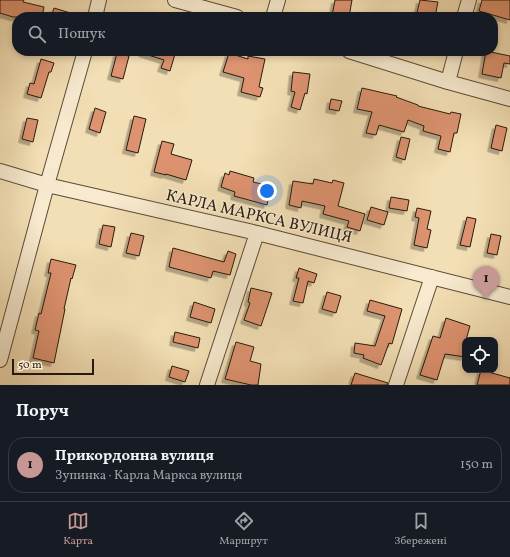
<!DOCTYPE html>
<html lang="uk">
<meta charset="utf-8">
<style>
body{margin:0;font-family:Vollkorn,serif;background:#20242c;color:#f1f3f6}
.controls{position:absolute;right:12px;bottom:12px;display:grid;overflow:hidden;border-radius:8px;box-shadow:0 2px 6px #0003}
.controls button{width:36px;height:36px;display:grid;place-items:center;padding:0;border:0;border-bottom:1px solid #363941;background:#171b24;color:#f1f3f6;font:20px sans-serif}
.scale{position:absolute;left:12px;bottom:10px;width:82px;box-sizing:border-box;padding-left:4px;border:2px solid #281a0d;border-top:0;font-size:11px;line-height:14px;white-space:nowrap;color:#281a0d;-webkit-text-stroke:3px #f7eacf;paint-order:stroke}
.you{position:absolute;left:267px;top:191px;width:14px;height:14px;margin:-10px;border:3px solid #fff;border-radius:50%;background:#1a73e8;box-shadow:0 0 0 6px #1a73e833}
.badge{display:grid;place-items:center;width:26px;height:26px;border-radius:50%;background:#c59692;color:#111;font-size:13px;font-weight:700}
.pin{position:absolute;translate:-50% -33px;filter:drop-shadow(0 1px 2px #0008)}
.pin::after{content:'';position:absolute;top:21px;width:14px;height:12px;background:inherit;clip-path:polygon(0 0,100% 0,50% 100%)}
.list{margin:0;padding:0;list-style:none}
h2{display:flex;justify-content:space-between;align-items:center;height:52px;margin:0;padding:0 16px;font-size:17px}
h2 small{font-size:13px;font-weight:400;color:#9ea1a6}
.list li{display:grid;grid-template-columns:26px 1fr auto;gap:12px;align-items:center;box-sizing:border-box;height:56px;margin:0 8px 8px;padding:0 8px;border:1px solid #363941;border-radius:16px}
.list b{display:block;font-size:15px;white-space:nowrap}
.list p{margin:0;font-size:13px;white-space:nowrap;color:#9ea1a6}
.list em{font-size:13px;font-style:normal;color:#9ea1a6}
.icon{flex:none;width:22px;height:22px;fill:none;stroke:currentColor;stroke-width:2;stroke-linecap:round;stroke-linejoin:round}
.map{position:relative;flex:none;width:510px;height:385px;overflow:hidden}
.search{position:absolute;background:#171b24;box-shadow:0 2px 6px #0003;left:12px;right:12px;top:12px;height:44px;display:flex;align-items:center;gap:10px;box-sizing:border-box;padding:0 14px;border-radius:16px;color:#9ea1a6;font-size:15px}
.sheet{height:116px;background:#171b24}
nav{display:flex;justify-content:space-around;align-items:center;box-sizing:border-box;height:56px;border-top:1px solid #363941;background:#171b24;font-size:11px;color:#9ea1a6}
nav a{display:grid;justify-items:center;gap:2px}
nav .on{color:#c59692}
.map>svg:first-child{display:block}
.building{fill:#dd936f;stroke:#281a0d;filter:url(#shadow)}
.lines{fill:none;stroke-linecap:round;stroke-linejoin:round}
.minor-casing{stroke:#5b4b37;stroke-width:16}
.minor{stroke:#f7eacf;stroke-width:14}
.labels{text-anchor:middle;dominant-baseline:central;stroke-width:3;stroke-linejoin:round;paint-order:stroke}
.street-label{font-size:16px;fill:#281a0d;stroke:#f7eacf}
</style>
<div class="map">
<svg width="510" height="385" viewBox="0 0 510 385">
<defs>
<filter id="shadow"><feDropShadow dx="-3.5" dy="3.5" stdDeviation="0" flood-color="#0004"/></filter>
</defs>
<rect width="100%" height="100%" fill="#f3dfb5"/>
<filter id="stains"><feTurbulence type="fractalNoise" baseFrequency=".005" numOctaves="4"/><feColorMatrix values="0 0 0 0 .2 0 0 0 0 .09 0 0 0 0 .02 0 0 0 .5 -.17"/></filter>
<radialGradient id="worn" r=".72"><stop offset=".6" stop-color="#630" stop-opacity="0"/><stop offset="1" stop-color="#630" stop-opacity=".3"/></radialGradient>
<!-- building -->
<path class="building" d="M 0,0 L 24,0 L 23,2 L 44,7 L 42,17 L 13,17 L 0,13 Z
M 335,0 L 352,0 L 349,17 L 332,16 Z
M 420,0 L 438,2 L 435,17 L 416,17 Z
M 482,0 L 510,0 L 510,20 L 479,11 Z
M 54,8 L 77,15 L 77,17 L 51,17 Z
M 143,51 L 164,51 L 175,54 L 170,71 L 161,68 L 164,60 L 142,53 Z
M 486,51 L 510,56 L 510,64 L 504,63 L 501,78 L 482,74 Z
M 117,53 L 129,56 L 123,79 L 111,76 Z
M 229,53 L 248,59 L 248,56 L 265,59 L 259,87 L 263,88 L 260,97 L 241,92 L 244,78 L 223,72 Z
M 41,59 L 54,63 L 51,72 L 49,72 L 41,98 L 27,94 L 30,83 L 34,84 Z
M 293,72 L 310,74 L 307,94 L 305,93 L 300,110 L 291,107 L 295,92 L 291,91 Z
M 362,88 L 397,96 L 396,97 L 418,105 L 418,106 L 450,114 L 451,112 L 461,114 L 457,133 L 454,133 L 450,152 L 438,149 L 441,136 L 423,131 L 424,126 L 408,120 L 404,132 L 379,125 L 376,135 L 366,133 L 372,112 L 357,109 Z
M 331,99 L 342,101 L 339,111 L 329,109 Z
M 95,108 L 106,112 L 100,133 L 89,129 Z
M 134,116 L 146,119 L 138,153 L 126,150 Z
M 27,118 L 38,120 L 33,142 L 22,139 Z
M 496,125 L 507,128 L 502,151 L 491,148 Z
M 401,137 L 410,139 L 405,160 L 396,157 Z
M 162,141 L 174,144 L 171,154 L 192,160 L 186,180 L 166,174 L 166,175 L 154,172 Z
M 230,171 L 254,178 L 253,182 L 271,186 L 267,205 L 234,196 L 235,192 L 221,187 L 225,173 L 229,175 Z
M 314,179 L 332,183 L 333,180 L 344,183 L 338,206 L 365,214 L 360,231 L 347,227 L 349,221 L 323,214 L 325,206 L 302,201 L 301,208 L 289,205 L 293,181 L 313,184 Z
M 391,197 L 409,200 L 407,211 L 389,208 Z
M 371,207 L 388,212 L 384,225 L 367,220 Z
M 417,208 L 431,211 L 427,229 L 431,230 L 427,248 L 414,245 L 419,218 L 415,217 Z
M 467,217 L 476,219 L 470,247 L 460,245 Z
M 103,225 L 115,227 L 111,247 L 99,244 Z
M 131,233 L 144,236 L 139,256 L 126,253 Z
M 491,234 L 501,236 L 497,255 L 487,253 Z
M 173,248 L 224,262 L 228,251 L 236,254 L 230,275 L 213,271 L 211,278 L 169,267 Z
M 51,259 L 76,265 L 72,279 L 71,278 L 64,309 L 65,309 L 54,363 L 33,358 L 39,331 L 35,330 L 39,313 L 41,314 L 51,273 L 48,273 Z
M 299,268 L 317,274 L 314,283 L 308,281 L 303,303 L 293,301 L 299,278 L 296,278 Z
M 251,288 L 272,293 L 261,326 L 244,320 L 250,303 L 248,302 Z
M 327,292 L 341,296 L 336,313 L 322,309 Z
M 370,300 L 402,309 L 392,344 L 389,343 L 381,365 L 363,358 L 364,355 L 354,353 L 355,343 L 375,346 L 385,316 L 367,311 Z
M 194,302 L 215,309 L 211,323 L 190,317 Z
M 446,318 L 470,326 L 466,340 L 465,340 L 465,357 L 445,354 L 437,380 L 420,375 L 433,336 L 440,338 Z
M 175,332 L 200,338 L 198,348 L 173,342 Z
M 236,342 L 254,347 L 250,361 L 261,364 L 258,385 L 251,385 L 225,379 Z
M 172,366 L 189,371 L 185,382 L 169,377 Z
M 481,370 L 510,378 L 510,385 L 477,385 Z
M 355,373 L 388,383 L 387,385 L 351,385 Z"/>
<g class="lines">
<!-- minor casing -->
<g class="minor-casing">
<path id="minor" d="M 175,0 L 237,17
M 95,17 L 99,0
M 273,17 L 278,0
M 464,17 L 469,0
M 349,51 L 448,82 L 510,99
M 448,82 L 456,51
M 0,171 L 47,185 L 257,233 L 510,297
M 0,360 L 47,185 L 85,51
M 207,385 L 257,233
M 396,385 L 432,277"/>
</g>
<!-- minor -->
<use href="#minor" class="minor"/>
</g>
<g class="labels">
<!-- street labels -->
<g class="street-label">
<text transform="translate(259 217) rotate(13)">КАРЛА МАРКСА ВУЛИЦЯ</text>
</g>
</g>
<rect width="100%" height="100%" filter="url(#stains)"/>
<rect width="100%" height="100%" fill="url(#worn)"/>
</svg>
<div class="controls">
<button><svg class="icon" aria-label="locate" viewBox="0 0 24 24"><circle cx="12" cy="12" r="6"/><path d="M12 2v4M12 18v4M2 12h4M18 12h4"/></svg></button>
</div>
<div class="scale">50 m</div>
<div class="you"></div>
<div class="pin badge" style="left:486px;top:299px">1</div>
<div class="search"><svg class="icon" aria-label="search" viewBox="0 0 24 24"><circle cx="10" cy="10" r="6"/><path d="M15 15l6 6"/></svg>Пошук</div>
</div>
<section class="sheet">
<h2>Поруч<small></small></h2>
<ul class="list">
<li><span class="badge">1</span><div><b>Прикордонна вулиця</b><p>Зупинка · Карла Маркса вулиця</p></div><em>150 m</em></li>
</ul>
</section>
<nav>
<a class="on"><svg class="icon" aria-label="map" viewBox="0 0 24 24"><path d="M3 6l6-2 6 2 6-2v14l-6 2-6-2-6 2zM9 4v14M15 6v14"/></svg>Карта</a>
<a><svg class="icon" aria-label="directions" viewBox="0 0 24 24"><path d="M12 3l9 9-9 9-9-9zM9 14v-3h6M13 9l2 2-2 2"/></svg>Маршрут</a>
<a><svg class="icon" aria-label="saved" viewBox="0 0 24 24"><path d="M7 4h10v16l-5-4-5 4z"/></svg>Збережені</a>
</nav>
